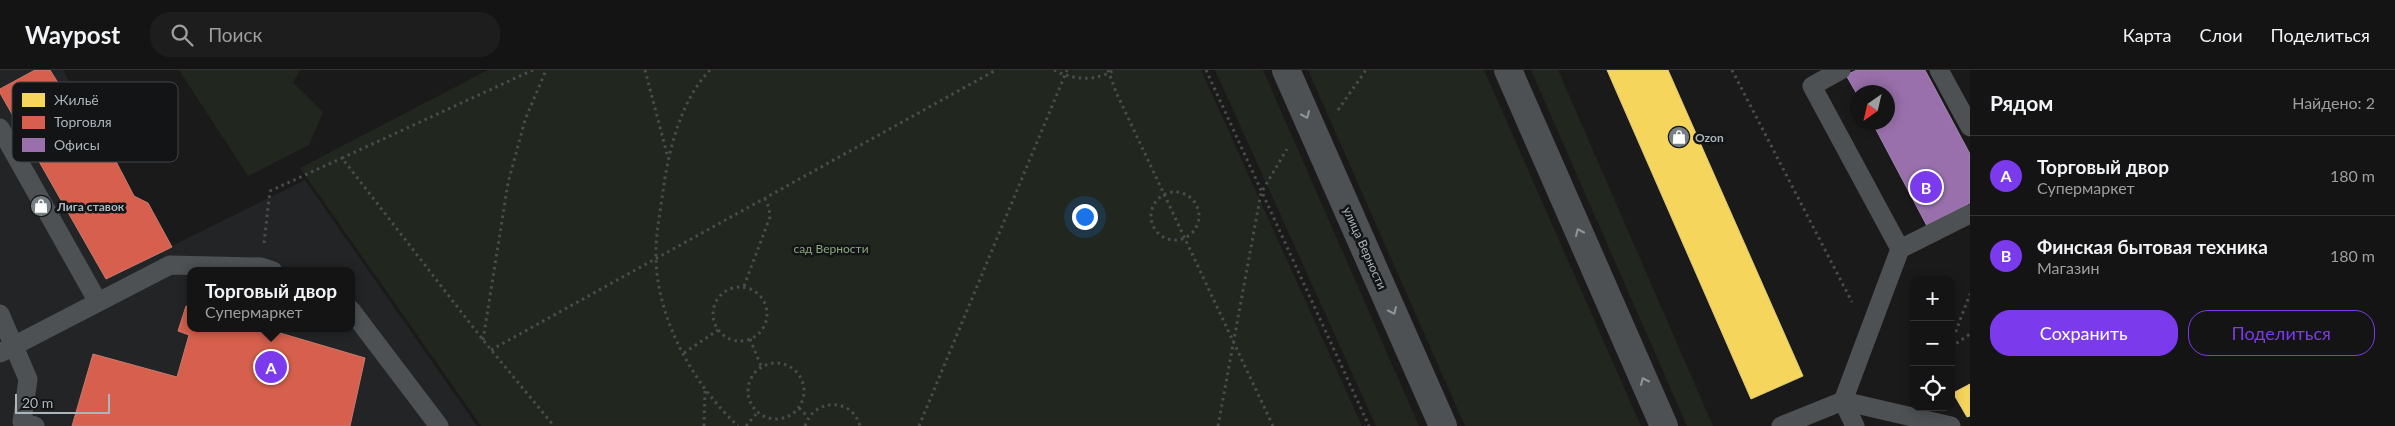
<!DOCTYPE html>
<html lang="ru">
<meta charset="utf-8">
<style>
body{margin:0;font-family:Lato,sans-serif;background:#1d1d1d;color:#f1f3f6}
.controls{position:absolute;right:15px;bottom:15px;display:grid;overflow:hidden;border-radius:10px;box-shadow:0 2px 12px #0003}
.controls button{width:45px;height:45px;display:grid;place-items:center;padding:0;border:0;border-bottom:1px solid #333334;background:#141414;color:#f1f3f6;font:25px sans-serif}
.compass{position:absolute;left:1850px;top:15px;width:45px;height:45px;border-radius:50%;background:#141414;box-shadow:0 2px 12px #0003;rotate:214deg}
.scale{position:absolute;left:15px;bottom:12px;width:95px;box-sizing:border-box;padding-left:5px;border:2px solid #abb5bb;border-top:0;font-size:14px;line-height:18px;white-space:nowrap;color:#abb5bb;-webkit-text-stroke:4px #131416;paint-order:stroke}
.you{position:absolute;left:1084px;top:146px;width:18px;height:18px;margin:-12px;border:4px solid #fff;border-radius:50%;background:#1a73e8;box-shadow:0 0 0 8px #1a73e833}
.badge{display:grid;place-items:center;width:32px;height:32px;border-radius:50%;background:#7c3aed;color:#fff;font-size:16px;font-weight:700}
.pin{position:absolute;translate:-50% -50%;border:2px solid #fff;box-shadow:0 1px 5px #0006}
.popup{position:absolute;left:187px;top:197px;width:168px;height:65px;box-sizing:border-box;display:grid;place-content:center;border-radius:10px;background:#141414;filter:drop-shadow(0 1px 4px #0005);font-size:16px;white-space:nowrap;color:#9d9ea0}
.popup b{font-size:19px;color:#f1f3f6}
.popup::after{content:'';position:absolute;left:50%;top:100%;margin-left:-10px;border:10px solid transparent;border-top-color:#141414}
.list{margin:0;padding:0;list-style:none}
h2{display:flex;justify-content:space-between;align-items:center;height:65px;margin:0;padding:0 20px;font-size:21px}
h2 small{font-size:16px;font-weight:400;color:#9d9ea0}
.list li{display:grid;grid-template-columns:32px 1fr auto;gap:15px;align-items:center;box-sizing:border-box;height:80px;padding:0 20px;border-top:1px solid #333334}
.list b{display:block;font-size:19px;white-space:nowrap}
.list p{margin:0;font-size:16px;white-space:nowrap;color:#9d9ea0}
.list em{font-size:16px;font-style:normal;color:#9d9ea0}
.actions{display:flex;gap:10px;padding:15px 20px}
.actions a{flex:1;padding:11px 0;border:1px solid #7c3aed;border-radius:20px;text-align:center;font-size:18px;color:#7c3aed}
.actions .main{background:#7c3aed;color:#fff}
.icon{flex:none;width:28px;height:28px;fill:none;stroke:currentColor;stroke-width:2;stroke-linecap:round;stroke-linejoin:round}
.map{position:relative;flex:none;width:1970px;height:356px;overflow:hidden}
header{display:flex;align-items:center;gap:30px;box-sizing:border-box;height:70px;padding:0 25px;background:#141414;border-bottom:1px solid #333334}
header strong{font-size:24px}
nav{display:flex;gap:28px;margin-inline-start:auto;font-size:18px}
.search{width:350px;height:45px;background:#1d1d1d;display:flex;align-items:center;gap:12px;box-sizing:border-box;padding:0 18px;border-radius:20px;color:#9d9ea0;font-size:19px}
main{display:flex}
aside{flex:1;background:#141414}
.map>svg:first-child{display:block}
.built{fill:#232426;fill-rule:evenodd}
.green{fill:#21271f}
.homes{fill:#f6d55c;stroke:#e0cb78}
.shops{fill:#d6604d;stroke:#c97a6e}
.offices{fill:#9970ab;stroke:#9e85b0}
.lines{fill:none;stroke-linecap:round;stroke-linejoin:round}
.path{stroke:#4a4c4d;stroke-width:3;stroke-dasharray:2.5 4;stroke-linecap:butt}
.service{stroke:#4d5153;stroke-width:19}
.minor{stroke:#4d5153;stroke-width:28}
.oneway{stroke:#8f979c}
.labels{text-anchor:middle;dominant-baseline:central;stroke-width:5;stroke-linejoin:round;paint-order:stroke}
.poi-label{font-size:12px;font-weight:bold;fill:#abb5bb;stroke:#131416;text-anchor:start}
.park-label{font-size:12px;fill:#8ba681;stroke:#131416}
.street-label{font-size:12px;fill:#abb5bb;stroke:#131416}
.key{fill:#131416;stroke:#414448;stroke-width:1}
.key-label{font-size:14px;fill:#abb5bb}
</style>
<header>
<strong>Waypost</strong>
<div class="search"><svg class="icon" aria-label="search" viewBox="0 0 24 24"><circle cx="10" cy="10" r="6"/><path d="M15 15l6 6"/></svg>Поиск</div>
<nav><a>Карта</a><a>Слои</a><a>Поделиться</a></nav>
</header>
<main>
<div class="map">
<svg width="1970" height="356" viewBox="0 0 1970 356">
<rect width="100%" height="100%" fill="#1a1a1a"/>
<!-- built -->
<path class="built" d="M 0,0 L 63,0 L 134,126 L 148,133 L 172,176 L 305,110 L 477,356 L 0,356 ZM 191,201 L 351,201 L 351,258 L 191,258 Z"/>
<!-- green -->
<path class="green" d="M 179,0 L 300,0 L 293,13 L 323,42 L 309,75 L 248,106 Z
M 488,0 L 1201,0 L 1362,356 L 481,356 L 300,98 Z
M 1215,0 L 1263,0 L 1419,356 L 1376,356 Z
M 1308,0 L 1484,0 L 1641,356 L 1465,356 Z
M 1531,0 L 1558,0 L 1713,356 L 1687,356 Z"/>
<!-- homes -->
<path class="homes" d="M 1607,0 L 1668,0 L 1803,306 L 1751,329 Z
M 1970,314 L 1970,346 L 1967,347 L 1953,323 Z"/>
<!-- shops -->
<path class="shops" d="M 35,0 L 50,0 L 100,80 L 108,76 L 134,126 L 148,133 L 172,177 L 106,209 L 0,23 L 0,19 Z
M 186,236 L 191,238 L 191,258 L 263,258 L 365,288 L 350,356 L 72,356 L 93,284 L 177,307 L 189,265 L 178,261 Z"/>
<!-- offices -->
<path class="offices" d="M 1857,0 L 1925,0 L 1970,84 L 1970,133 L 1927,156 L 1872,52 L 1888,52 L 1888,22 L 1858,22 L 1858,26 L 1846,5 Z"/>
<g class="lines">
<!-- path -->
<path class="path" d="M 533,0 L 342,88 L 483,270 L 554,356
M 645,0 L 668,88
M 710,0 C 682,29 670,75 664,114 C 661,138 655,165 656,190 C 658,251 694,315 738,356
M 1054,0 C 1073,10 1095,12 1114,0
M 1108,0 L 1116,22 L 1273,356
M 1206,0 L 1369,356
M 1732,0 L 1852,232
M 1338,40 L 1366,0
M1151 146a24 24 0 1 1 48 0a24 24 0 1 1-48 0Z
M 264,173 L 270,121 L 342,88
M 744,216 L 770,147 L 769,138 L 765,129
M713 244a27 27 0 1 1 54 0a27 27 0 1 1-54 0Z
M 750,269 L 761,296
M 483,270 L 508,113 L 525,50 L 546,0
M 1951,274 L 1970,224
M 1951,277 L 1970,264
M 491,280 L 996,0
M 684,283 L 718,260
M748 321a28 28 0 1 1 56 0a28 28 0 1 1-56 0Z
M 799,338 L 808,347
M 704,356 L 705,320
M 746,356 L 757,343
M 805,356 C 814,328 852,327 860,356
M 919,356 L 1067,0
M 1218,356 L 1261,123 L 1287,79"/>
<!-- service -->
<path class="service" d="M 1841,0 L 1812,16 L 1900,179 L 1843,331 L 1855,356
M 1939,0 L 1970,57
M 0,58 L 98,232
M 1900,179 L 1970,144
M 351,240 L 439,356
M 0,244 L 28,309 L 22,352 L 35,356
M 0,283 L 170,195 L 261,197 L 273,201
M 1781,356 L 1843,331 L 1951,356"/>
<!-- minor -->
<path class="minor" d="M 1286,0 L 1443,356
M 1508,0 L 1664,356"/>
</g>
<!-- one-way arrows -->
<defs><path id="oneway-chevron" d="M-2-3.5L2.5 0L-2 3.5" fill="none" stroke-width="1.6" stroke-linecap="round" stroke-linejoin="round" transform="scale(1.25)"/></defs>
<g class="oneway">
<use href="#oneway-chevron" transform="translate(1306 45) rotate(66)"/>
<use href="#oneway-chevron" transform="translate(1579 162) rotate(-114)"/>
<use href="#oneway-chevron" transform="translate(1393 241) rotate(66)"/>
<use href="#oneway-chevron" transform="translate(1644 311) rotate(-114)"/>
</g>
<!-- icons -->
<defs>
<g id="shop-disc" transform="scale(1.125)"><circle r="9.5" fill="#787f83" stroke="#131416"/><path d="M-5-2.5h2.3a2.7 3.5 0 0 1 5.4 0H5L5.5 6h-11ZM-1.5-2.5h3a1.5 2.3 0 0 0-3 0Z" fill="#fff"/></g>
</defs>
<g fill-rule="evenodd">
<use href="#shop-disc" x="1679" y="67"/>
<use href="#shop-disc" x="41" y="136"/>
</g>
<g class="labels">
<!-- poi labels -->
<g class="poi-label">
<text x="1695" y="67">Ozon</text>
<text x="57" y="136">Лига ставок</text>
</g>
<!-- park labels -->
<g class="park-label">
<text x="831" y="178">сад Верности</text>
</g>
<!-- street labels -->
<g class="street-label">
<text transform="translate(1365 178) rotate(66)">улица Верности</text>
</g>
</g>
<!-- legend -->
<rect x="12" y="12" width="166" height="80" rx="8" class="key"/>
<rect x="22" y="23" width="23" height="14" fill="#f6d55c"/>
<rect x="22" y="46" width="23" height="13" fill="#d6604d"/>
<rect x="22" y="68" width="23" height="14" fill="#9970ab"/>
<g class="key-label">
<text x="54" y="35">Жильё</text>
<text x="54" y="57">Торговля</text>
<text x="54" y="80">Офисы</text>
</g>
</svg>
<div class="controls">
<button>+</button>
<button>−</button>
<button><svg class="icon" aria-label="locate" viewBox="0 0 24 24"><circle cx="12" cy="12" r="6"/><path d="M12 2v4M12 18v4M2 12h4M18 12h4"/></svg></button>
</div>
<svg class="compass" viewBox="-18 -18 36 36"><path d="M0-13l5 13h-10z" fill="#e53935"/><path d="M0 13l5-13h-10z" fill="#9d9ea0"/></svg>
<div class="scale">20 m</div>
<div class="you"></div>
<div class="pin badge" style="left:271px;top:297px">A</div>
<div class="popup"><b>Торговый двор</b>Супермаркет</div>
<div class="pin badge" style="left:1926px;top:117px">B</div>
</div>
<aside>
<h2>Рядом<small>Найдено: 2</small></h2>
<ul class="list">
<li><span class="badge">A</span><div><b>Торговый двор</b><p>Супермаркет</p></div><em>180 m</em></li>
<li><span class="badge">B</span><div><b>Финская бытовая техника</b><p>Магазин</p></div><em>180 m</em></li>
</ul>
<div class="actions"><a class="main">Сохранить</a><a>Поделиться</a></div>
</aside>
</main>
